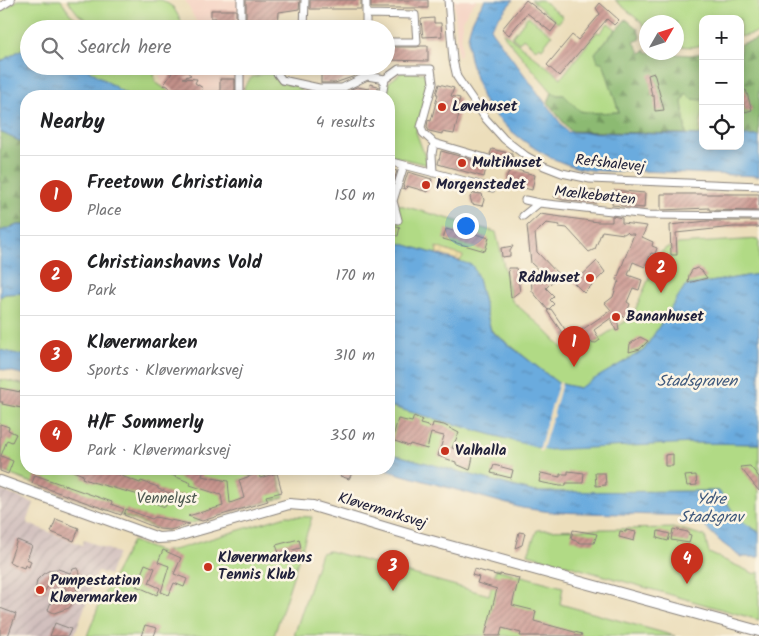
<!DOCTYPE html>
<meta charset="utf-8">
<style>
body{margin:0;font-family:Kalam,sans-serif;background:#f6f6f6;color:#202124}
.controls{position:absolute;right:15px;top:15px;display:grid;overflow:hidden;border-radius:10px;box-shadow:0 2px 12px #0003}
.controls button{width:45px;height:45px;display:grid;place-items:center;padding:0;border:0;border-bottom:1px solid #e0e0e0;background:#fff;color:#202124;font:25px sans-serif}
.compass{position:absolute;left:639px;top:15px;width:45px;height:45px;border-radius:50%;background:#fff;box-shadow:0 2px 12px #0003;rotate:51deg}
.you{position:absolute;left:465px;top:225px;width:18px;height:18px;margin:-12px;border:4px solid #fff;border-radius:50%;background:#1a73e8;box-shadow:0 0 0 8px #1a73e833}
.badge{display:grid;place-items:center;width:32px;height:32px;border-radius:50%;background:#c8321e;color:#fff;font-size:16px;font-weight:700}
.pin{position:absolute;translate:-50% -41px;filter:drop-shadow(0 1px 2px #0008)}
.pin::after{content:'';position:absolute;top:26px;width:18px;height:15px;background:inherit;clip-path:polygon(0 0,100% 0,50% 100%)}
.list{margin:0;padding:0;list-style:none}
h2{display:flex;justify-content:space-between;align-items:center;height:65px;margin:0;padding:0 20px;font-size:21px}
h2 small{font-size:16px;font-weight:400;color:#757577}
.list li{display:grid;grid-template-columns:32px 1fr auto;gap:15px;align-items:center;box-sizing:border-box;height:80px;padding:0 20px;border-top:1px solid #e0e0e0}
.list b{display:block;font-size:19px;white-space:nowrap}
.list p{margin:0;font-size:16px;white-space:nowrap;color:#757577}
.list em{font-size:16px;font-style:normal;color:#757577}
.icon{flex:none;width:28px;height:28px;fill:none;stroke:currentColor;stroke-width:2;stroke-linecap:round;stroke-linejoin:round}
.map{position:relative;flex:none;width:759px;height:636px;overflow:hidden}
.search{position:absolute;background:#fff;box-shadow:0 2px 12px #0003;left:20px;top:20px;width:375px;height:55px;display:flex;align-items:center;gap:12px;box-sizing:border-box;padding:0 18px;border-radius:28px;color:#757577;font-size:19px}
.panel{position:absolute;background:#fff;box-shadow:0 2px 12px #0003;left:20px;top:90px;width:375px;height:385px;border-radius:20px}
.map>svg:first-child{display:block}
.built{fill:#f5d2c2}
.industrial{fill:url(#industrial-furrows)}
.green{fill:#b1da85;stroke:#6a7e60}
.forest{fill:url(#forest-firs);stroke:#576e56}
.sand{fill:url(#sand-dots);stroke:#887e6c}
.water{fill:url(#water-ripples);stroke:#46668c}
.pier{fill:#ecdebb}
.building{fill:url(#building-hatch)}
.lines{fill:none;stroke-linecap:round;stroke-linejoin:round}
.street-casing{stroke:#87807b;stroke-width:9}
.secondary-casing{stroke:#87807b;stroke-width:12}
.street{stroke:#fff;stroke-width:7}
.secondary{stroke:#fff;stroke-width:10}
.poi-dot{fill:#c8321e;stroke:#fcf5e5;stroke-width:2}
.labels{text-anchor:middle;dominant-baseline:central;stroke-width:5;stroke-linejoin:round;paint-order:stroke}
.poi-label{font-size:15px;font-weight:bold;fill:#22223b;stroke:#fcf5e5;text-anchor:start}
.street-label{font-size:15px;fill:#22223b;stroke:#fcf5e5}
.park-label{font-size:15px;fill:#4d5951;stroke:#fcf5e5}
.water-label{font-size:16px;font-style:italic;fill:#3f597c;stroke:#fcf5e5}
</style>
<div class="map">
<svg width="759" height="636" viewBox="0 0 759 636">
<defs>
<pattern id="industrial-furrows" width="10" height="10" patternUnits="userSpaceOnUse" patternTransform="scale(1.25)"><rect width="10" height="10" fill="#d1bfbd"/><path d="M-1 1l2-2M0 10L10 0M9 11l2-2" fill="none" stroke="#b3a4a3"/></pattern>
<pattern id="forest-firs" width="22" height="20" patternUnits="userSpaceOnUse" patternTransform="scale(1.25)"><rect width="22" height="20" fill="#8cba72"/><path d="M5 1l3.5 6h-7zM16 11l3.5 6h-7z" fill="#72975f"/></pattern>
<pattern id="sand-dots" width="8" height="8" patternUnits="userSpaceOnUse" patternTransform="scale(1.25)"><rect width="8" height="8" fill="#eeda9e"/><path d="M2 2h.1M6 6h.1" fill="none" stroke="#ccbb89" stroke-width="1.8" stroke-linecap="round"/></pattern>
<pattern id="water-ripples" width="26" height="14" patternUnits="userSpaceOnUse" patternTransform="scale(1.25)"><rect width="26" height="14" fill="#6babde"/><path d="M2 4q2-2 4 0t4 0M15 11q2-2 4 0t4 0" fill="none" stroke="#588bb5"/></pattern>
<pattern id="building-hatch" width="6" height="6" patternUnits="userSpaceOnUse" patternTransform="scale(1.25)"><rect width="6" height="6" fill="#cb9790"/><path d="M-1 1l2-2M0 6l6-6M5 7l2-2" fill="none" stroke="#a47b77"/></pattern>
</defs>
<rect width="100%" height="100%" fill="#fcf5e5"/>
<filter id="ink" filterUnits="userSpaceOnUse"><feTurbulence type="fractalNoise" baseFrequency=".02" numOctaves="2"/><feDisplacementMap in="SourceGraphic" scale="10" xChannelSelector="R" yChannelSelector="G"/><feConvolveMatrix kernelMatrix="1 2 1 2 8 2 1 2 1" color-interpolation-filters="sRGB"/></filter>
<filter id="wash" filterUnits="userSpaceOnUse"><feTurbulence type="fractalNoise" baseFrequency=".0096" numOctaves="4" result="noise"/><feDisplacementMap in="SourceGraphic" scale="20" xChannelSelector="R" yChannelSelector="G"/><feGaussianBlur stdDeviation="1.12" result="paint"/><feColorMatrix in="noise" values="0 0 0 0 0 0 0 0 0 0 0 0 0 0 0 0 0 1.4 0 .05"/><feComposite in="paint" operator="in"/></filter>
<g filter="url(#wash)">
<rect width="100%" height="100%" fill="#ecdebb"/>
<!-- built -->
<path class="built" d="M 185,0 L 245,0 L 246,29 L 200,29 Z
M 454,0 L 477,0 L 469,9 L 462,22 L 461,55 L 458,57 Z
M 162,66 L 245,66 L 243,96 L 176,96 L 163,88 L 158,69 Z"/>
<!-- industrial -->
<path class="industrial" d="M 0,490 L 34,503 L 27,523 L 82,545 L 84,540 L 118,553 L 109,575 L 98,571 L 74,636 L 0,636 Z"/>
<!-- green -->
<path class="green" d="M 18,0 L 61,0 L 70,14 L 91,29 L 29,29 L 29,45 L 0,62 L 0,12 Z
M 67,0 L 162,0 L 173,7 L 186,29 L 101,29 L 79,15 Z
M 531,0 L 542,0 L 563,17 L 558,23 Z
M 615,0 L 759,0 L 759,32 L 740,37 L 740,19 L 703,19 L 703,45 L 692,47 L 677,46 L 676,22 L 646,22 L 646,31 L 642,23 Z
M 528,16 L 552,35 L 542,48 L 539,46 L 536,49 L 523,38 L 519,43 L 512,37 Z
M 608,23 L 616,29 L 595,53 L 603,62 L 619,112 L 592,113 L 580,111 L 564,95 L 557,95 L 552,92 L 505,37 L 503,32 L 561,78 L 597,32 L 600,33 Z
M 83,66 L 146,66 L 154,72 L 155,82 L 176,96 L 129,96 Z
M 402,72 L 425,73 L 430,77 L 416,132 L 428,165 L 389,155 L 389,96 L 386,96 L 388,83 Z
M 264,74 L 273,74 L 301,85 L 300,93 L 297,96 L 244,96 L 244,87 L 252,77 Z
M 686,93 L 692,99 L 703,100 C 703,113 700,122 700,135 L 686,134 L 682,102 Z
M 389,202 L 496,232 L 512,301 L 542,327 L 571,357 L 632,317 L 660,253 L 666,248 L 678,244 L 759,239 L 759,274 L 685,286 L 644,350 L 580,388 L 558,383 L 491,330 L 477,275 L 460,261 L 389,240 Z
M 26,293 L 26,356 L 0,350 L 0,297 L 5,294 Z
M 0,379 L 26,385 L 26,469 L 214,469 L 237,472 L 244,469 L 277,469 L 284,497 L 167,530 L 155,528 L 0,471 Z
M 389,406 L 507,439 L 759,444 L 759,532 L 738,519 L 719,491 L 535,492 L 389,453 Z
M 286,516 L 312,517 L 274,636 L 87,636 L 101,600 L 132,541 L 161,552 L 177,549 Z
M 677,528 L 705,536 L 709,553 L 755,574 L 759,572 L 759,620 L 528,554 L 537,530 Z
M 329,551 L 489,595 L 496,569 L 563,587 L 560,604 L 675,636 L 294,636 L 321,553 Z"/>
<!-- forest -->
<path class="forest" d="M 626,19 L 638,29 L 641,39 L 634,42 L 641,53 L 646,50 L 646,52 L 690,55 L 703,53 L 703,100 L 692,99 L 686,93 L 682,102 L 686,134 L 570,131 L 548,103 L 552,92 L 557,95 L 564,95 L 580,111 L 592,113 L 619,112 L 603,62 L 598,62 L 595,53 Z
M 759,39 L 759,136 L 740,135 L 740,44 Z
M 0,132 L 26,144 L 26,225 L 18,225 L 0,231 Z"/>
<!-- sand -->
<path class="sand" d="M 436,247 L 463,256 L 460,261 L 437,254 Z"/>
<!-- water -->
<path class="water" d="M 485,0 L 513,0 L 491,27 L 491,30 L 567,132 L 703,135 L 703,146 L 740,146 L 740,136 L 759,136 L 759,176 C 720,174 680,173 641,171 C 623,171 602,172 584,169 C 549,163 506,132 485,103 C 480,96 479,86 476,78 C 464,45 464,29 485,0 Z
M 29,45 L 29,66 L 83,66 L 129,96 L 26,96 L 26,144 L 0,132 L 0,62 Z
M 18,225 L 26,225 L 26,293 L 5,294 L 0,297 L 0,231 Z
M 389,240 L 472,265 L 477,275 L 491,331 L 558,383 L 579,388 L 644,350 L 685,286 L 759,274 L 759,444 L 694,443 L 546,450 L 389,406 Z
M 0,350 L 26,356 L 26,375 L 0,369 Z
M 389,453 L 535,492 L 719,491 L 738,519 L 759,532 L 759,557 L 741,557 L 722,543 L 694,516 L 551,512 L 522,508 L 381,469 L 389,469 Z"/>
<!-- pier -->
<path class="pier" d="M 559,382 L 562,383 L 554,413 L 555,416 L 552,419 L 542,452 L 539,451 L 546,424 L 546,421 L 548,418 Z"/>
<g id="blocks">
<!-- building -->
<path class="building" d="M 246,0 L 300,0 L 299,9 L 279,12 L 278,27 L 271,27 L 271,29 L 246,29 Z
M 310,0 L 361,0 L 361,9 L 310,9 Z
M 371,0 L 428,0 L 428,8 L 371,8 Z
M 526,0 L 557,24 L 551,32 L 527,13 L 509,35 L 502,29 Z
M 600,3 L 619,20 L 614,25 L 607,19 L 559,76 L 547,65 L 572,35 L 578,40 L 600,14 L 596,8 Z
M 211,10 L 236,10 L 236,29 L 217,29 L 216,18 L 211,18 Z
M 434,18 L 434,23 L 441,23 L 442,36 L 423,37 L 421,20 L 422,19 Z
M 421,46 L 428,46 L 428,61 L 386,60 L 386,47 L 417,47 Z
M 176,66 L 179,66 L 191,75 L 183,78 L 197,79 L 195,83 L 203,88 L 197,96 L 174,96 L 177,92 L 166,85 L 163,86 L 172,73 L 170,71 Z
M 355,72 L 355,76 L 335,83 L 321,83 L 321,73 Z
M 654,73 L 663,106 L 664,110 L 655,111 L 654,96 L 652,96 L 648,75 Z
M 220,79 L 235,79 L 235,96 L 220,96 Z
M 370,84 L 378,86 L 377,96 L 350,96 L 351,89 L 357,87 L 369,89 Z
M 439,84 L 454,88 L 451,96 L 460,98 L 457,109 L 460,110 L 454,134 L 442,132 L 442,134 L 429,131 L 427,127 L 428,120 L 431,121 L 438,94 L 436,94 Z
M 746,90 L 752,110 L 745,112 L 740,91 Z
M 492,149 L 512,154 L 512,157 L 517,159 L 516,165 L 504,163 L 502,158 L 490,154 Z
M 441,151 L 487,164 L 484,177 L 438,164 Z
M 389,169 L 397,171 L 389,197 Z
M 513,169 L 535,175 L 532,190 L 509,184 L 506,180 L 508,173 Z
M 408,172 L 432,179 L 428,192 L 407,186 L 406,189 L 403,188 Z
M 558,185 L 567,188 L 597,191 L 596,203 L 563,200 L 554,197 Z
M 613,190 L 645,193 L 644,208 L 612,205 Z
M 474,193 L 482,194 L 484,200 L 482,206 L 472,204 L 470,197 Z
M 661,194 L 759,194 L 759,211 L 709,210 L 709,208 L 661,210 Z
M 540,214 L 598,222 L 612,222 L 612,216 L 622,218 L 622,223 L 647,226 L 642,237 L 653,242 L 652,246 L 657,248 L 655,254 L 651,253 L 645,267 L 633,262 L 628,275 L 642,280 L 639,290 L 633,288 L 627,302 L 630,304 L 628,310 L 631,316 L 617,317 L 619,330 L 616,331 L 611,318 L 594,330 L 600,340 L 596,343 L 577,341 L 576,334 L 611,310 L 605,303 L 613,297 L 618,282 L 619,283 L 617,279 L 634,234 L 629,234 L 627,232 L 624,234 L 602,231 L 595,249 L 589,252 L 567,228 L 559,227 L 560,225 L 546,223 L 541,228 L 535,233 L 537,252 L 559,275 L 546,288 L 554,296 L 550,300 L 554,304 L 548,310 L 532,291 L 531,275 L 543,274 L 531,263 L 527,226 Z
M 707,221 L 759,221 L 759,227 L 733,227 L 676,233 L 677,255 L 671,255 L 670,225 Z
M 389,224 L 400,227 L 398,236 L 389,234 Z
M 446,229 L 464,234 L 465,231 L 489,238 L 485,251 L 443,239 Z
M 513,246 L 510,251 L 510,256 L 502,257 L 501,248 Z
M 597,261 L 605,272 L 584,293 L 574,283 Z
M 508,268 L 516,268 L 520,291 L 511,298 Z
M 697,268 L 702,271 L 707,278 L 688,283 L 689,275 L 692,270 Z
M 551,309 L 573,341 L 570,344 L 547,311 Z
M 640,337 L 648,341 L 640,349 L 629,352 L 630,344 Z
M 0,388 L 26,393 L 26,409 L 2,404 L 3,402 L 0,402 Z
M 414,416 L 422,420 L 420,424 L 432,427 L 433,423 L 444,425 L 459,433 L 452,448 L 466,452 L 465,454 L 473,457 L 470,470 L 456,464 L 456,462 L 438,456 L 444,436 L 431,433 L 427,449 L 410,444 L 409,446 L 392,440 L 398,419 L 412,422 Z
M 0,424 L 9,427 L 8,430 L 16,434 L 12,442 L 7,440 L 1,456 L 13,461 L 8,474 L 0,471 Z
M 673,454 L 673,466 L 665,466 L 665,455 Z
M 494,465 L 513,470 L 511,478 L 491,473 Z
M 750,466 L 759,477 L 759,491 L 740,467 Z
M 68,469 L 103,469 L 140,483 L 141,481 L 158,487 L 158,489 L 179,496 L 180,494 L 187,496 L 183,507 L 168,502 L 165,507 L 141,498 L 139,495 L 92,482 L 82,478 L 83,475 Z
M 157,469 L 193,469 L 203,473 L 202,476 L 228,481 L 230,503 L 244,498 L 239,480 L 259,473 L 260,478 L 277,473 L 282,492 L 266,496 L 268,501 L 202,521 L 188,516 L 223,506 L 221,495 L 190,485 L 191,483 Z
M 333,469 L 354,469 L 349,479 L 340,476 L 341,473 Z
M 568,471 L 584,473 L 583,483 L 566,483 L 566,486 L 560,486 L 539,482 L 541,473 L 560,477 L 560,474 L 568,474 Z
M 595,473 L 605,473 L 606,485 L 596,486 Z
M 35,475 L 112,502 L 111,504 L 124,509 L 121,515 L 32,483 Z
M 696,475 L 697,485 L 687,486 L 685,476 Z
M 126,509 L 152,519 L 155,517 L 190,524 L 170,530 L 159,529 L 124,515 Z
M 56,519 L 79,528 L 74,541 L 51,532 Z
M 673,529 L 688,532 L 688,534 L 691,535 L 689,543 L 671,540 Z
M 573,530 L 597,534 L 594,543 L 581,543 L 571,539 Z
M 626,530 L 636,532 L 634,541 L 619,537 L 620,531 L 626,532 Z
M 658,531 L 670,534 L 668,541 L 657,538 Z
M 519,532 L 525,533 L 522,545 L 515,548 Z
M 299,539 L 301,548 L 279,553 L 276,545 Z
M 17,540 L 32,546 L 27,559 L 31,561 L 29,567 L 25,565 L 24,568 L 9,562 Z
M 163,550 L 181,558 L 174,574 L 187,579 L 184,587 L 174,583 L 169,595 L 161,592 L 169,566 L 158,562 Z
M 145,564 L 155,568 L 149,583 L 160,588 L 157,595 L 136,586 Z
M 77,568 L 81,576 L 94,581 L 76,583 L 77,594 L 74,601 L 69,608 L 54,613 L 48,610 L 52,599 L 62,598 L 65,594 L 66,589 L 61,583 L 57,581 L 49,584 L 45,591 L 35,593 L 37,580 L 43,574 L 50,570 L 58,569 L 70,573 L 73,569 Z
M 474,569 L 500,576 L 500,574 L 519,578 L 512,605 L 536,611 L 534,621 L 582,634 L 581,636 L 520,636 L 521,633 L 502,628 L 500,636 L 485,636 L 497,589 L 477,583 L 479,577 L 472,575 Z
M 0,608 L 16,614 L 8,636 L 0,636 Z
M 55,623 L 71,629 L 68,636 L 50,636 Z
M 145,625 L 157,628 L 154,636 L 141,636 Z"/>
</g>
</g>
<g filter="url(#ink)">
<use href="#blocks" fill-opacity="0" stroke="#87807b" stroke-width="1"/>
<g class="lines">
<!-- street casing -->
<g class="street-casing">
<path id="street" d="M 241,0 L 241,29
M 448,0 L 453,60 L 457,77 L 486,119 L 504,139 L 526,156 L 544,166 L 562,173 L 590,179 L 759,186
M 0,7 L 11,0
M 367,14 L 415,15 L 417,42 L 386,42
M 304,29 L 305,0
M 366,29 L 366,0
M 240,66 L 240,69 L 366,67 L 367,76 L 385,79 L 399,69 L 431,69 L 433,83 L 421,127 L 423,133 L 434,143 L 499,162
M 274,69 L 282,80 L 319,88 L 342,88 L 367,76
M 240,96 L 240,69
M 317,96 L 319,88
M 382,96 L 385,79
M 389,161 L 492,188
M 433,173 L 432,154 L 434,143
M 525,200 L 539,203 L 648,215 L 759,216
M 523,216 L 539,203
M 398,220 L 393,201 L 404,165"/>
</g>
<!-- secondary casing -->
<g class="secondary-casing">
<path id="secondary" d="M 0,481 L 158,538 L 174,537 L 289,504 L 313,506 L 417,537 L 759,631"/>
</g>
<!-- street -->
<use href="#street" class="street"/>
<!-- secondary -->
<use href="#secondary" class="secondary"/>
</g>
</g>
<!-- markers -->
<g class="poi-dot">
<circle cx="442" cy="107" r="5"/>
<circle cx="462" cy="163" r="5"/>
<circle cx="426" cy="185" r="5"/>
<circle cx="590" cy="278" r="5"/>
<circle cx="616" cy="317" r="5"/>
<circle cx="445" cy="451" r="5"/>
<circle cx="208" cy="567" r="5"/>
<circle cx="40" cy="590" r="5"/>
</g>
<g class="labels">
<!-- poi labels -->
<g class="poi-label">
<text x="452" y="107">Løvehuset</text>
<text x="472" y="163">Multihuset</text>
<text x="436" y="185">Morgenstedet</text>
<text x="580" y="278" text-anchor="end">Rådhuset</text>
<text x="626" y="317">Bananhuset</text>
<text x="455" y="451">Valhalla</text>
<text x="218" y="558">Kløvermarkens<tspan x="218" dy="17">Tennis Klub</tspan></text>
<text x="50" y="581">Pumpestation<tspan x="50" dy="17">Kløvermarken</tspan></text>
</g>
<!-- street labels -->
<g class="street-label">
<text transform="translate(610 164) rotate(6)">Refshalevej</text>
<text transform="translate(595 196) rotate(6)">Mælkebøtten</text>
<text transform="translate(382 511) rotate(17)">Kløvermarksvej</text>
</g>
<!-- park labels -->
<g class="park-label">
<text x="167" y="499">Vennelyst</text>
</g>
<!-- water labels -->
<g class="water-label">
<text x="697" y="381">Stadsgraven</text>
<text x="711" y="499">Ydre<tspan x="711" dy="18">Stadsgrav</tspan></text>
</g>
</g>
</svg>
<div class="controls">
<button>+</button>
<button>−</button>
<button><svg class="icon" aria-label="locate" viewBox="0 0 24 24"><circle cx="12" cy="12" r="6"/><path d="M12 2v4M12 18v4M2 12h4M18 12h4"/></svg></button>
</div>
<svg class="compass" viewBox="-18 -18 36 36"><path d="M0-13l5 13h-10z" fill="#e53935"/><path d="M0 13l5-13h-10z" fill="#757577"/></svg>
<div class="you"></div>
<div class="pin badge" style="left:574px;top:367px">1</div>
<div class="pin badge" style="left:661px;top:293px">2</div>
<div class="pin badge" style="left:393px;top:591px">3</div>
<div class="pin badge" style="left:687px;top:584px">4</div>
<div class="search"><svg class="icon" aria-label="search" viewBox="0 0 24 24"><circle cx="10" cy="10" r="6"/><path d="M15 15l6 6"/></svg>Search here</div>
<section class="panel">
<h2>Nearby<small>4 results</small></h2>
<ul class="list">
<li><span class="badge">1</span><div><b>Freetown Christiania</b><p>Place</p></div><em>150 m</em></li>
<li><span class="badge">2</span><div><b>Christianshavns Vold</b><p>Park</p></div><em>170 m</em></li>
<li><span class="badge">3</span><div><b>Kløvermarken</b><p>Sports · Kløvermarksvej</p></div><em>310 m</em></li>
<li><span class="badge">4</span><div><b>H/F Sommerly</b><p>Park · Kløvermarksvej</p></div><em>350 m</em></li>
</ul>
</section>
</div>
